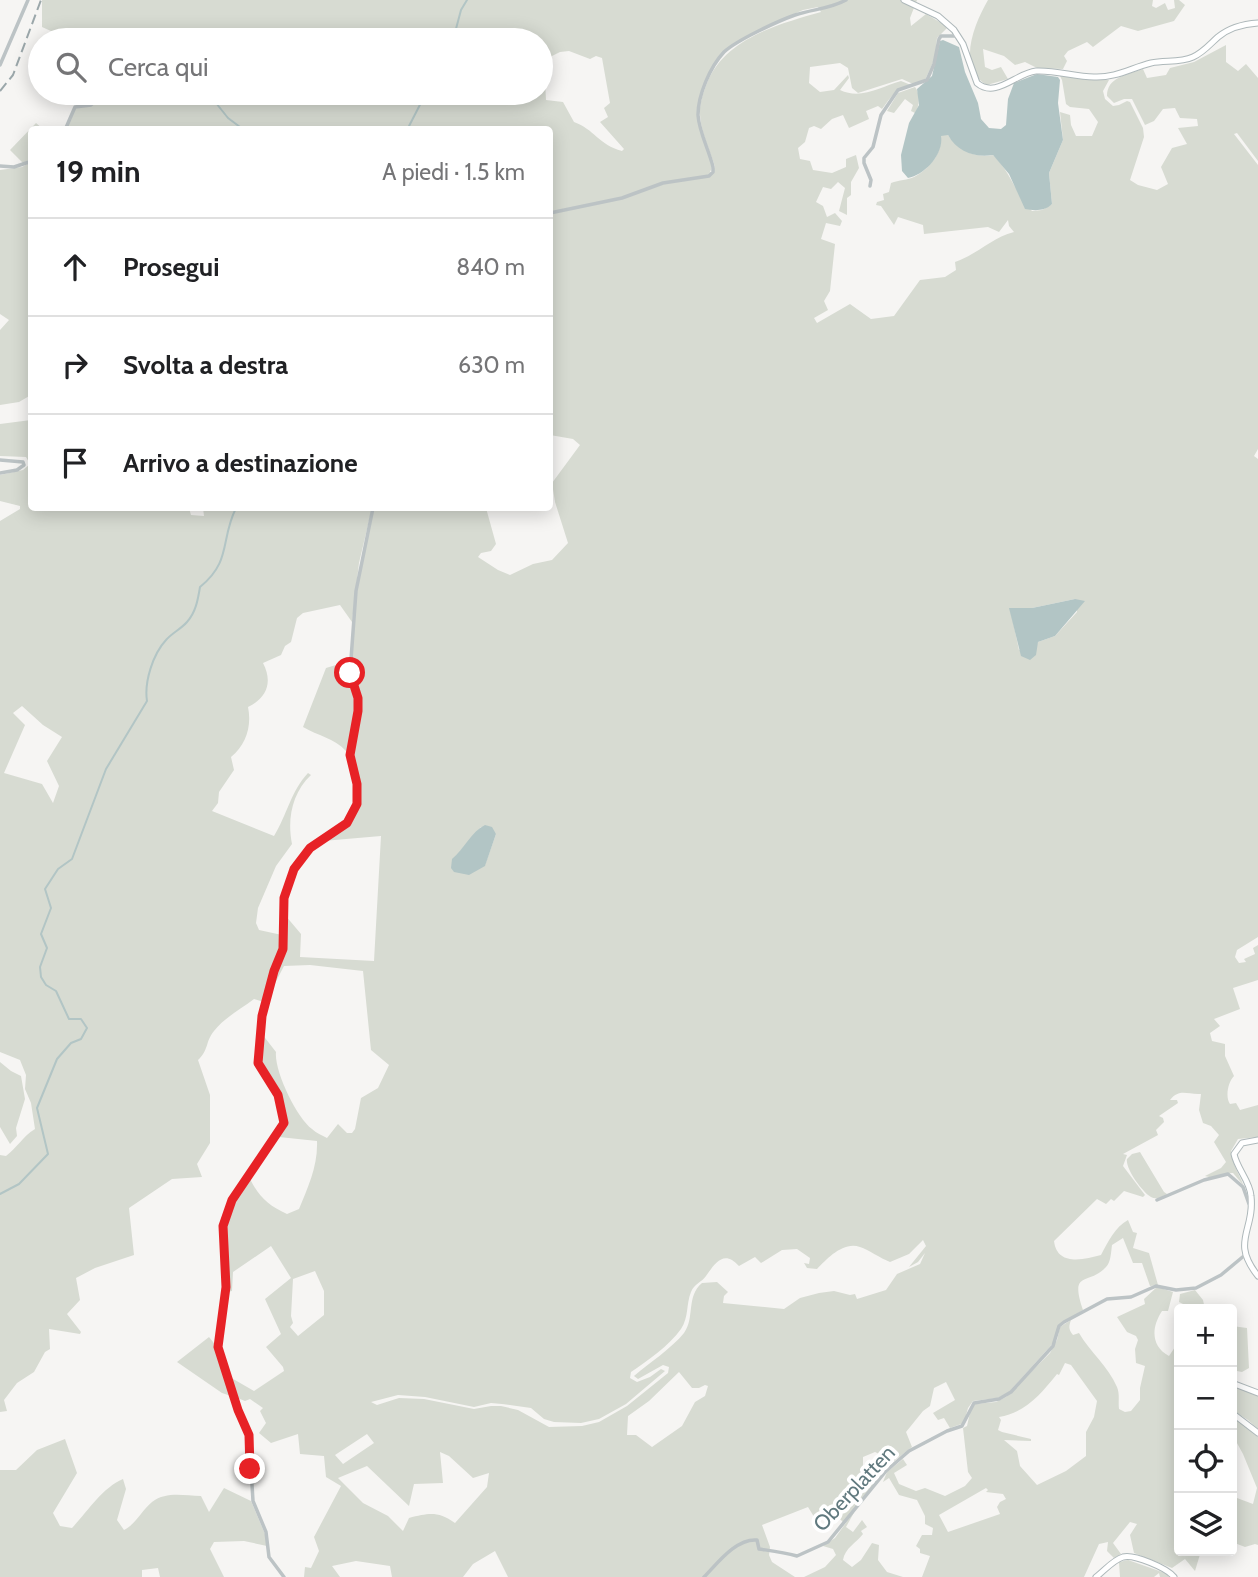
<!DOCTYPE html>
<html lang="it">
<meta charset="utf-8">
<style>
body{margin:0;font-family:Cabin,sans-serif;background:#f2f2f2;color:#202124}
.controls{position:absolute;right:21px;bottom:21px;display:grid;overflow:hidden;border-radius:7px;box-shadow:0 4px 18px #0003}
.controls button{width:63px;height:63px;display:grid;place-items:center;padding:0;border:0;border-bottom:2px solid #e0e0e0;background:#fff;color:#202124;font:35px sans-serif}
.stop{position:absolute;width:21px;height:21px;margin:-16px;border:5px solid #e72226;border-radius:50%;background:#fff}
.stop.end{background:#e72226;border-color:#fff;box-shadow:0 2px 7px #0008}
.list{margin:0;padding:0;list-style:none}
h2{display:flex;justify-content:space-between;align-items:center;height:91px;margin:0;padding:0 28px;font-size:30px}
h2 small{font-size:23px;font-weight:400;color:#757577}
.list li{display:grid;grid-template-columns:46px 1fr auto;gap:21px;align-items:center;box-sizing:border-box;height:98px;padding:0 28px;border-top:2px solid #e0e0e0}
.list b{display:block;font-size:26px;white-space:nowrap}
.list em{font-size:23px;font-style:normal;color:#757577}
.icon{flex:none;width:38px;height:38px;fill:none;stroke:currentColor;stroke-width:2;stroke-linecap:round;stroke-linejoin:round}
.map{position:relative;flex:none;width:1258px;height:1577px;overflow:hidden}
.search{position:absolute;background:#fff;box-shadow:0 4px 18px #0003;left:28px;top:28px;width:525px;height:77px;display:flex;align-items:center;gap:18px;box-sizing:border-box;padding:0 24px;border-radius:38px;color:#757577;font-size:26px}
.panel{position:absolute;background:#fff;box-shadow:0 4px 18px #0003;left:28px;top:126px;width:525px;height:385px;border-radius:7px}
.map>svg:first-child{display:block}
.green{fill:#d7dbd2;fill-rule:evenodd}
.water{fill:#b2c5c5}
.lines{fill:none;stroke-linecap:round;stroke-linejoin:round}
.stream{stroke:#b2c5c5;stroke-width:2}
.secondary-casing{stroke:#aeb8ba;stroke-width:7}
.street{stroke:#bcc3c5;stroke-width:3.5}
.secondary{stroke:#fff;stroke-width:5}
.rail{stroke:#9ba7aa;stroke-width:2;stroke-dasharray:10 5;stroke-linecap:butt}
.route{stroke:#e72226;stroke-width:9}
.labels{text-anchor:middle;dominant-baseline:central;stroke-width:7;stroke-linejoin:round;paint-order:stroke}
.street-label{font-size:21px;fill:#60797e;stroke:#fff}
</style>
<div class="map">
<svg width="1258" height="1577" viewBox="0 0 1258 1577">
<rect width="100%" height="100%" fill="#f6f5f3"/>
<!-- green -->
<path class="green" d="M 42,0 L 917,0 L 910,18 L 911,26 L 926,14 L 948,27 L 937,38 L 935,58 L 925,80 L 913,84 L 902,79 L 858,93 L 852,88 L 848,68 L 840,63 L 810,67 L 809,83 L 820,92 L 834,90 L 848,75 L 849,78 L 840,90 C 861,100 880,87 901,81 L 911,85 C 896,88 891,97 882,109 L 878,106 L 866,111 L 869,119 L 849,128 L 843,115 L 832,119 L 821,129 L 814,126 L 809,128 L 805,142 L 798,148 L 800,159 L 810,161 L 813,170 L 832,173 L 846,167 L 846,159 L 856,155 L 859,168 L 851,182 L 851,195 L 847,198 L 847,215 L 839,211 L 845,188 L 838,182 L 831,189 L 823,187 L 816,202 L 823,206 L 827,217 L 835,213 L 842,221 L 840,226 L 826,223 L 821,239 L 835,244 L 830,291 L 824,301 L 828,310 L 814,318 L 817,323 L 850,304 L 871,319 L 894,316 L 920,280 L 945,277 L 956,270 L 955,262 C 978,254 991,238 1014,232 L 1009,226 L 1008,220 L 999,232 L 988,227 L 924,234 L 923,225 L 898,217 L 894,225 L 881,206 L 876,205 L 877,202 L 884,200 L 883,194 L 889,192 L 891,183 C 899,180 908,180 914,177 C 928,170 944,152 940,135 L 948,135 C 957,150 977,159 993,155 C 1011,172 1015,194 1032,211 L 1042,210 L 1052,204 L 1049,173 L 1063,140 L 1060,112 L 1070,115 L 1071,125 L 1076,136 L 1092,136 L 1098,122 L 1089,109 L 1070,107 L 1066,104 L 1062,80 L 1059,74 L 1088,80 L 1109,80 L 1103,91 L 1105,99 L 1113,106 L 1119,105 L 1127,101 L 1130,102 L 1143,128 L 1144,137 L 1130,180 L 1138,185 L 1157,190 L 1168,184 L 1161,167 L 1172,148 L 1187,144 L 1178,128 L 1198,126 L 1197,119 L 1180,118 L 1175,108 L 1163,109 L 1154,121 L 1145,125 L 1132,99 L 1124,99 L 1114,103 L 1107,96 C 1107,77 1127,75 1143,69 L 1147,78 L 1166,75 L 1170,68 L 1194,62 L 1226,45 L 1226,62 L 1238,71 L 1246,64 L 1258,78 L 1258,161 L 1237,133 L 1234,134 L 1258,165 L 1258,449 L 1254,456 L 1258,459 L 1258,937 L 1237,950 L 1235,957 L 1239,963 L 1246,962 L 1244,959 L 1255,954 L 1253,948 L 1258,945 L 1258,980 L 1233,988 L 1240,1009 L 1214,1019 L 1220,1026 L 1210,1033 L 1212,1041 L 1225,1044 L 1225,1056 L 1234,1076 C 1228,1082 1225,1097 1230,1104 L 1236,1103 L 1240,1110 L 1258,1105 L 1258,1137 L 1238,1139 L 1231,1151 C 1233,1169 1245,1182 1248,1200 L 1244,1186 L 1233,1173 C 1223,1172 1215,1180 1205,1176 L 1221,1168 L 1226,1162 L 1214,1142 L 1219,1135 L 1211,1126 L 1203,1123 L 1199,1110 L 1201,1094 C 1187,1095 1180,1088 1170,1100 L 1177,1100 L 1178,1103 L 1159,1116 L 1163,1118 L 1164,1122 L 1156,1130 L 1158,1135 L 1123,1154 L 1127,1155 L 1123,1166 L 1145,1195 L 1143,1197 L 1124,1191 L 1114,1201 L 1111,1199 L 1106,1204 L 1097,1199 L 1054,1241 C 1057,1266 1083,1260 1101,1255 C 1108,1242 1115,1227 1128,1220 L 1133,1232 L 1137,1233 L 1133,1248 L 1149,1253 L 1158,1285 L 1150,1286 L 1142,1263 L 1133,1263 L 1123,1238 L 1112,1245 C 1111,1252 1111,1262 1106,1267 C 1089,1286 1069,1269 1083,1310 L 1059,1325 L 1055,1341 L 1009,1392 L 998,1398 L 973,1401 L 968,1408 L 964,1423 L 950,1428 L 944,1418 L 938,1420 L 933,1413 L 955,1400 L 946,1382 L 934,1388 L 930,1406 L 923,1411 L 906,1432 L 912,1447 L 894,1461 L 875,1452 L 863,1457 L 863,1467 L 869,1471 L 868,1479 L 874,1485 L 843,1522 L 831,1510 L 816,1520 L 808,1507 L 762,1525 L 770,1547 L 769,1555 L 772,1562 L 795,1577 L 508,1577 L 495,1551 L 473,1564 L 463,1577 L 392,1577 L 390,1566 L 356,1561 L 332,1566 L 340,1577 L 304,1577 L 305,1567 L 311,1568 L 319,1551 L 314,1537 L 341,1486 L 326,1477 L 324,1456 L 300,1454 L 298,1434 L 271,1443 L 259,1433 L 266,1423 L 260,1411 L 263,1408 L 250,1399 L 245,1401 L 235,1397 L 228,1376 L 254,1391 L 284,1371 L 283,1367 L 266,1347 L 281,1334 L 265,1299 L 291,1278 L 271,1246 L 233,1272 L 232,1291 L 227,1292 L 224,1227 L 233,1201 L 246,1181 L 250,1179 C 259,1197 269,1206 287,1214 L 299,1209 C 308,1187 318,1166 317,1141 L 279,1137 C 300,1104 266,1088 261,1061 C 259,1052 261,1042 262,1034 L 276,1052 C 274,1071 297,1118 312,1129 C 316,1133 322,1135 327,1138 L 338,1124 L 347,1133 L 352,1133 L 355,1129 L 361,1098 L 378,1088 L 389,1065 L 371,1050 L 363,971 L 310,965 L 284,966 L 269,995 L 276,971 L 286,948 L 285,915 L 301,934 L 300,957 L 374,961 L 381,836 L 323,841 L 346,827 L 352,818 L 359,800 L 352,757 L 359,721 L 359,698 L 351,673 L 356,591 L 373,508 L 486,508 L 496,544 L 491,551 L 481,553 L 478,557 L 498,570 L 510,575 L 533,564 L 552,560 L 568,543 L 555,502 L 552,483 L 580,445 L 573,439 L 550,435 L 550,214 L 622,199 L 664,184 L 709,177 L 715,167 C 710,150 701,133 700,115 C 699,105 703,93 707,83 C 725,38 779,24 821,12 L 818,7 L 803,10 L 767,26 L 723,52 L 708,74 L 697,114 L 712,167 L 709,175 L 663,182 L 622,197 L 550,212 L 550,130 L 65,129 L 74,107 L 79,104 L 90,104 L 100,93 L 541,93 L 541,40 L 71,40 L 42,27 ZM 569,51 L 590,59 L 596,56 L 602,58 L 610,103 L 604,108 L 608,117 L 600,122 L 624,149 L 622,151 C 599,145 594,129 574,122 L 563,102 L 546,100 L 544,60 L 560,52 ZM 1075,599 L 1077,612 L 1055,636 L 1038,642 L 1036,646 L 1019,650 L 1010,608 L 1032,608 ZM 481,827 L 496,834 L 485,865 L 456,856 ZM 923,1240 L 926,1246 L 909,1267 L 918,1262 L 925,1253 L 920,1264 L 897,1274 L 886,1290 L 857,1299 L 855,1294 L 850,1295 L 834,1291 L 819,1293 L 800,1298 L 784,1309 L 723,1303 L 724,1296 L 728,1292 L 717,1282 L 702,1283 C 686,1296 695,1318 684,1333 C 672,1348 648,1364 634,1376 L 638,1379 L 663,1365 L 669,1367 L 668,1373 L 627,1406 L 599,1422 L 582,1426 L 549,1427 L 518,1410 L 501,1406 L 491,1406 L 474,1409 L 424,1399 L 399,1398 L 377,1405 L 371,1402 L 398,1395 L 425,1397 L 474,1407 L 491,1403 L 502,1404 L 531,1408 L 544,1419 L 554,1422 L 581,1423 L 599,1419 L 626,1404 L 665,1371 L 661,1369 L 650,1377 L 637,1382 L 630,1378 L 631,1372 C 647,1361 669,1346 681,1329 C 689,1317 686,1304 691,1292 C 694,1284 702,1282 706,1276 C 715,1263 724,1249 739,1266 L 755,1257 L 761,1263 L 782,1250 L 797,1249 L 810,1258 L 809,1264 L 804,1263 L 807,1268 L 817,1269 C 827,1259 843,1241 860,1247 C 869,1250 880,1258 890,1262 L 909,1254 ZM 315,1271 L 324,1291 L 324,1315 L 298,1336 L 290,1327 L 293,1323 L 291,1316 L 293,1279 ZM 679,1372 L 692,1388 L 699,1388 L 705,1385 L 708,1386 L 705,1396 L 695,1402 L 682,1426 L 652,1447 L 636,1435 L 627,1435 L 628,1416 L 649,1401 ZM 367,1434 L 374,1443 L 343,1464 L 335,1455 ZM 440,1452 L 449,1456 L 473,1478 L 489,1473 L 487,1487 L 455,1523 C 438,1511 429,1513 409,1518 L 403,1531 L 388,1516 L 363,1503 L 338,1478 L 367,1466 L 409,1506 L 414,1484 L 443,1483 Z
M 988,0 L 1153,0 L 1152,6 L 1156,8 L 1165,3 L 1168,10 L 1175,8 L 1174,0 L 1179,0 L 1185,5 L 1174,21 L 1138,31 L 1121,26 L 1093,47 L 1087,42 L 1068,51 L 1064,56 L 1067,61 L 1063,69 L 1037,68 L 1025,62 L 1015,65 L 1004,56 L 983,49 L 985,67 L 992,70 L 1001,67 L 1008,79 L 987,85 C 956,68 974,24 988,0 Z
M 915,87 C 920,93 920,106 915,113 L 911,111 L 913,105 L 905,99 L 894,113 L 887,111 L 898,93 Z
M 36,123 L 43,129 L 32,130 L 31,159 L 23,163 L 10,150 Z
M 31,162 L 31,395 L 19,402 L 0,405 L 0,330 L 9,320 L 0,314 L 0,170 L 22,167 Z
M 31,420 L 32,508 L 189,508 L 191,515 L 204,516 L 203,508 L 372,508 L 359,563 L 352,622 L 340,605 L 303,613 L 297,618 L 291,642 L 285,646 L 281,655 L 263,663 C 273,682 267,698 248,707 C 252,726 246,745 231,757 L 234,770 L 219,792 L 218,803 L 212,811 L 274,836 C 287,815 291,791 308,773 L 311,775 C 292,793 287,819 292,844 L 276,866 L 258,908 L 256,923 L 259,930 L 282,935 C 280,958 270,979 264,1002 L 254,999 C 241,1009 224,1018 214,1031 C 205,1042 209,1050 198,1060 L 210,1095 L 210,1143 L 197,1164 L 202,1177 L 172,1179 L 129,1208 L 134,1255 L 95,1268 L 76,1278 L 80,1300 L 67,1314 L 81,1332 L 80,1334 L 49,1329 L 50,1349 L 45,1352 L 34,1372 L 17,1383 L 4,1400 L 7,1411 L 0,1412 L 0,1155 L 6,1156 C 18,1147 22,1137 35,1129 L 31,1103 L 25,1089 L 26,1075 L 20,1060 L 0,1052 L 0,521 L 20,509 L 20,506 L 0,501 L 0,475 L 23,470 L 30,464 L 26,457 L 0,456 L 0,424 ZM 22,706 L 43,725 L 62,737 L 47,761 L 59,786 L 53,803 L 42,784 L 4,773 L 25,725 L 13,713 Z
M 349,661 C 348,679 355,684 357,699 C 359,715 353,733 350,749 L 346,751 C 334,738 318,736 303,727 L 326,668 Z
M 0,1062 L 11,1071 L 21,1076 L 25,1099 L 16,1128 L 17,1136 L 10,1144 L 0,1127 Z
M 1140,1152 L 1164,1192 L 1167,1194 C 1162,1197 1156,1200 1151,1197 C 1142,1192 1125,1168 1127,1159 L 1132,1154 Z
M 1157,1287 L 1173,1292 L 1168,1311 L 1162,1311 C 1151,1328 1151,1346 1169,1356 L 1175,1347 L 1179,1346 L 1179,1551 L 1201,1551 L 1195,1571 L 1185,1559 L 1172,1568 L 1134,1553 L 1130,1535 L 1137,1524 L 1130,1522 L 1113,1543 L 1121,1554 L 1114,1558 L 1107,1551 L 1108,1542 L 1099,1544 L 1084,1577 L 922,1577 L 930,1556 L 920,1553 L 920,1549 L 916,1546 L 922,1535 L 932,1535 L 933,1528 L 925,1524 L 925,1516 L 917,1500 L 899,1495 L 889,1478 L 883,1482 L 887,1472 L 903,1459 L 907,1465 L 894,1473 L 899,1484 L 916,1491 L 925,1488 L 945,1496 L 965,1486 L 972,1478 L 968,1472 L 963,1428 L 967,1426 L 971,1408 L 975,1404 L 996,1402 L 1006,1397 L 1050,1353 L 1057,1340 L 1060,1327 L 1071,1320 C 1069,1326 1068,1329 1073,1335 L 1079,1333 C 1090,1352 1108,1366 1117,1387 C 1120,1394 1118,1402 1119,1409 L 1125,1412 L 1131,1411 L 1140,1400 L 1140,1388 L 1145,1366 L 1136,1363 L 1135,1349 L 1138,1340 L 1136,1336 L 1127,1332 L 1117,1317 L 1145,1304 L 1144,1299 ZM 1065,1363 L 1071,1365 L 1097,1401 L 1094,1417 L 1086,1432 L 1086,1456 L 1066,1471 L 1037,1485 L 1020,1466 L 1017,1451 L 1004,1440 L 1031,1441 L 1031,1439 L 1002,1432 L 998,1430 L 1001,1420 L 999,1417 C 1026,1412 1040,1395 1057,1374 L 1059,1375 ZM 986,1488 L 988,1490 L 986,1492 L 1003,1494 L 1006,1499 L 1000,1502 L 997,1507 L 1000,1514 L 948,1532 L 939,1515 Z
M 1195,1290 L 1203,1300 L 1205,1309 L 1182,1309 L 1183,1304 L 1179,1302 L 1180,1294 Z
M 1232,1326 L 1247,1328 L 1249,1368 L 1242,1372 L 1232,1370 Z
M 209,1337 L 217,1347 L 231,1396 L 222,1393 L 177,1362 Z
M 1232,1385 L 1258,1396 L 1258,1429 L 1248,1420 L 1232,1410 Z
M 1232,1416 L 1258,1437 L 1258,1545 L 1255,1544 L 1245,1547 L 1232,1542 L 1232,1491 L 1237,1498 L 1253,1504 L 1257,1488 L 1243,1454 L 1232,1434 Z
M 65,1439 L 77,1473 L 53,1513 L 60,1526 L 72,1528 C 88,1511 102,1488 123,1479 L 126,1489 L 117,1520 L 124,1530 C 137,1523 141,1511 152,1502 C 167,1491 184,1496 201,1496 L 209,1512 L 224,1488 L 251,1501 L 265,1534 L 267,1546 L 244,1541 L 214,1542 L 210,1549 L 224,1577 L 160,1577 L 158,1568 L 142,1570 L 142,1577 L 0,1577 L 0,1470 L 16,1470 L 37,1450 Z
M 856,1509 L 846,1527 L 853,1532 L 862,1520 L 867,1527 L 861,1531 L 863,1534 C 856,1543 845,1548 843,1560 L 852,1567 L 861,1560 L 872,1543 L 879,1545 L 878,1560 L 887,1572 L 903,1577 L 804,1577 L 825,1567 L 836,1555 L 833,1549 L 823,1546 L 835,1538 Z
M 1128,1560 L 1165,1573 L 1169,1577 L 1160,1577 L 1159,1573 L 1154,1577 L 1120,1577 L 1119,1562 Z"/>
<!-- water -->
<path class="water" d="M 943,40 L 959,47 L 965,72 L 978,103 L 981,119 L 989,128 L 1001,129 L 1006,125 L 1008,99 L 1014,83 L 1037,74 L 1058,77 L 1060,80 L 1058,103 L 1063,140 L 1049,173 L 1052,204 C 1045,211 1035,211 1025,209 L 1009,174 L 993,155 C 976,158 957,152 948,135 L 941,136 C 944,154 925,175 908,178 L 902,171 L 901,155 L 909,123 L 919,105 L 917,89 L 932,76 L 940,41 Z
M 1075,599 L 1085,601 L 1055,636 L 1038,642 L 1036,655 L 1030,660 L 1021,656 L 1009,608 L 1032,608 Z
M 485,825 L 492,827 L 496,834 L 485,866 L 469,875 L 454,872 L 451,868 L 452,859 C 464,849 471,832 485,825 Z"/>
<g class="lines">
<!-- stream -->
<path class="stream" d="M 453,40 L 461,10 L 467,0
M 208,93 L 228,118 L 244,130
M 407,130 L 426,93
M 0,1194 L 19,1184 L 48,1154 L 37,1108 L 57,1059 L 71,1043 L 81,1039 L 87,1028 L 81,1019 L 69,1019 L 56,991 L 46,985 L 41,977 L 40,967 L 47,948 L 41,934 L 51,908 L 45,889 L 58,869 L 72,859 L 106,769 L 147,701 C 144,682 153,654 166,640 C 172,633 181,629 187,622 C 196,612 198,599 200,587 C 232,561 220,540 236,508"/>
<!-- secondary casing -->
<g class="secondary-casing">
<path id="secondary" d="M 904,0 L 938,16 L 954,30 L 963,44 L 977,83 C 996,99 1016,73 1036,71 C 1056,70 1075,77 1094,77 C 1116,78 1131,68 1151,63 C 1165,60 1180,63 1193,57 C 1204,52 1210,44 1218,37 C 1230,27 1243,24 1258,23
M 1258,1140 L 1242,1143 L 1234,1154 C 1237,1169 1250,1181 1251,1196 C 1255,1231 1230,1241 1258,1276
M 1232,1383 L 1258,1393
M 1232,1413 L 1258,1433
M 1096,1577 C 1104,1571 1113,1560 1123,1557 C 1134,1554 1167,1568 1174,1577"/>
</g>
<!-- street -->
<path class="street" d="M 0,65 L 28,0
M 65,130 L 75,107 L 91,105 L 104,93
M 0,166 L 14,167 L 32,161
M 870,186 L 871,180 L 864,163 L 864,158 L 873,147 L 881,115 L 898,90 L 927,80 L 934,64 L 939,39 L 941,36 L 958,36
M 550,213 L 622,198 L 663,183 L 709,176 L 713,172 L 713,167 C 709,150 699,132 698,115 C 698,95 710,67 724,52 C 737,40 778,21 795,15 C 813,9 830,9 846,0
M 0,460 L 23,462 L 24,465 L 17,470 L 0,473
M 1157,1200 L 1204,1180 L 1228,1174 L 1243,1187 L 1249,1204
M 284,1577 L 269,1557 L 266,1532 L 253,1501 L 249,1435 L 238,1410 L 218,1347 L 226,1287 L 223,1226 L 232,1201 L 277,1135 L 283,1123 L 278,1095 L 259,1063 L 258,1047 L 262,1016 L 283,949 L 283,922 L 287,885 L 294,869 L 310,848 L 347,823 L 357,804 L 357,784 L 350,755 L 358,711 L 358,698 L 350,673 L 356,591 L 373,508
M 704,1577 C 717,1564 736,1538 757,1540 L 759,1549 C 773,1551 783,1552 797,1556 L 828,1542 L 886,1471 L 909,1451 L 947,1431 L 962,1426 L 974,1403 L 999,1399 L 1011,1392 L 1053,1346 L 1059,1326 L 1064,1322 L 1107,1299 L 1131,1297 L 1156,1286 L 1176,1290 L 1196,1288 L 1221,1275 L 1245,1255"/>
<!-- secondary -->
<use href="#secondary" class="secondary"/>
<!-- rail -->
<path class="rail" d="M 0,91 L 13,75 L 41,0"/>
</g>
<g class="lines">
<!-- route -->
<path class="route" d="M 250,1469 L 249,1435 L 238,1410 L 218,1347 L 226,1287 L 223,1226 L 232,1200 L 284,1123 L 278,1095 L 258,1063 L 262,1016 L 274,971 L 283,949 L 284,898 L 294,869 L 310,848 L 347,823 L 357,804 L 357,784 L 350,755 L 358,711 L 358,698 L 350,673"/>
</g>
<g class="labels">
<!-- street labels -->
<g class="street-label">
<text transform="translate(854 1488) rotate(-47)">Oberplatten</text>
</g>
</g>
</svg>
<div class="controls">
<button>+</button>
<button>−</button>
<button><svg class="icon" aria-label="locate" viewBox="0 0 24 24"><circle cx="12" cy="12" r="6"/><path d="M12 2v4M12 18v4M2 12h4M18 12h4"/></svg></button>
<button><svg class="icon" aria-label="layers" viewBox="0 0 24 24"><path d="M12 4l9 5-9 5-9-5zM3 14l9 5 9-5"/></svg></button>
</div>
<div class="stop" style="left:350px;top:673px"></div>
<div class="stop end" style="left:250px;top:1469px"></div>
<div class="search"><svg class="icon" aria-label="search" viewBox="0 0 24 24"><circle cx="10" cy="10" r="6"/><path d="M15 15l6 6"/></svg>Cerca qui</div>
<section class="panel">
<h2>19 min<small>A piedi · 1.5 km</small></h2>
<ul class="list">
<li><svg class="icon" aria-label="ahead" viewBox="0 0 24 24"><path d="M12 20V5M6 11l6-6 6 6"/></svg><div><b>Prosegui</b></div><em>840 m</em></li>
<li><svg class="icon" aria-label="right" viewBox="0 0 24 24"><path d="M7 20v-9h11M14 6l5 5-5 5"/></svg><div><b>Svolta a destra</b></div><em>630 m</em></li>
<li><svg class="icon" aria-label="arrive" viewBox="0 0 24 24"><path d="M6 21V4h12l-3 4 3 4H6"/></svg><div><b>Arrivo a destinazione</b></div></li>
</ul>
</section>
</div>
